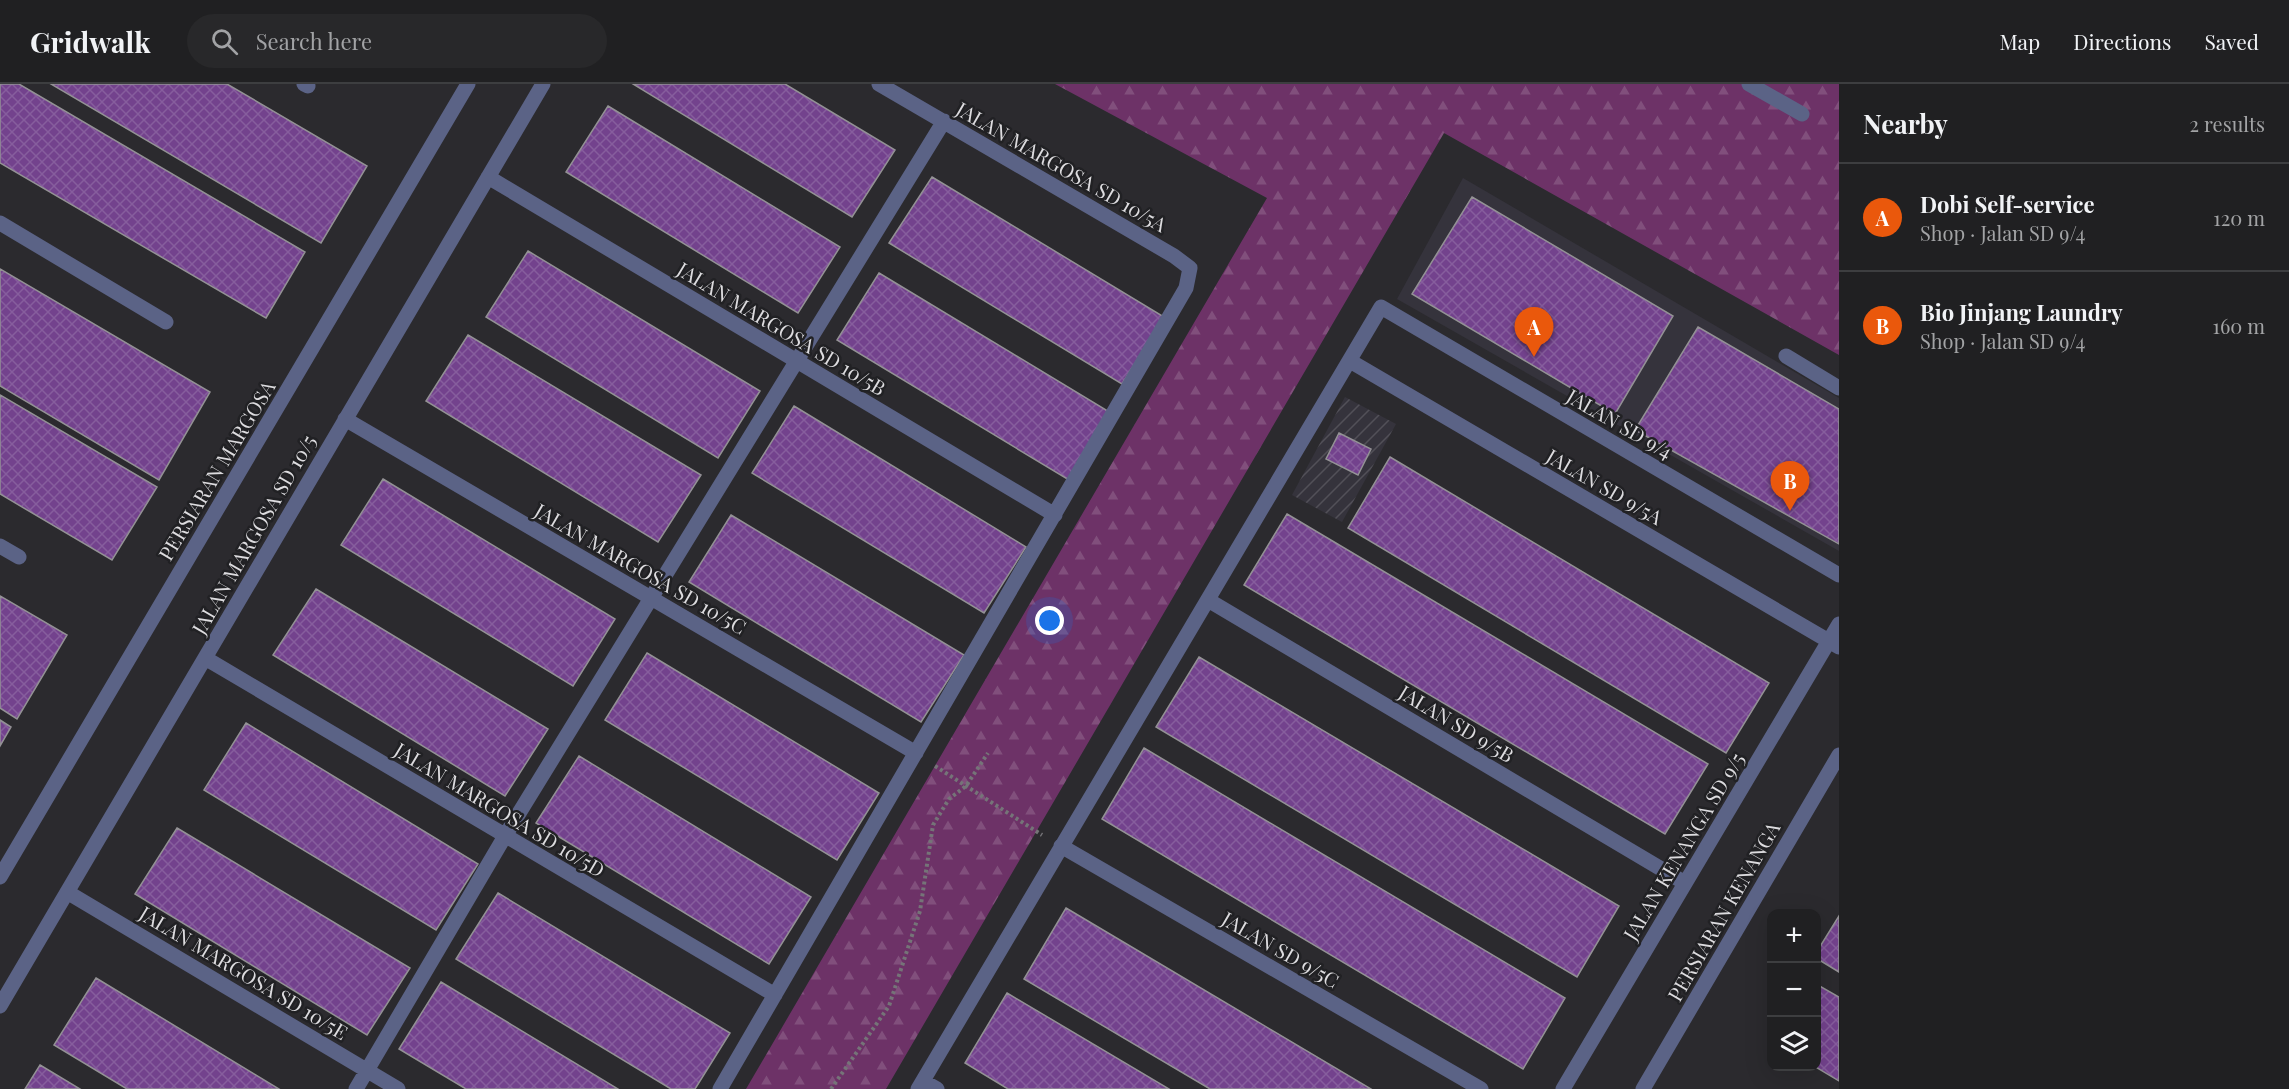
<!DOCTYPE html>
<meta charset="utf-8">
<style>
body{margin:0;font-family:"Playfair Display",serif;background:#28282a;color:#f1f3f6}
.controls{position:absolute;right:18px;bottom:18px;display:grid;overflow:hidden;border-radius:12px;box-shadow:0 6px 24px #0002}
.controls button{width:54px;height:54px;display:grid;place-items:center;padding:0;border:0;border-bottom:2px solid #3d3e40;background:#202022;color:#f1f3f6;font:30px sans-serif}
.you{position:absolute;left:1050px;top:537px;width:21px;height:21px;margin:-15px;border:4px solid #fff;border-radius:50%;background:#1a73e8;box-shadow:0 0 0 9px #1a73e833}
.badge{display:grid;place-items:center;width:39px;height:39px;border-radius:50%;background:#ea580c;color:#fff;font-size:20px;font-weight:700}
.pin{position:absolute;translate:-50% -50px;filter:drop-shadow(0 2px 3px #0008)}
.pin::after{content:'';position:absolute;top:32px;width:21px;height:18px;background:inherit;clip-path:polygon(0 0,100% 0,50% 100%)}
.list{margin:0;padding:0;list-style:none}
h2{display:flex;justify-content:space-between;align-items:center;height:78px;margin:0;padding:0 24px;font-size:26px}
h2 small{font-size:20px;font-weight:400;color:#a2a3a5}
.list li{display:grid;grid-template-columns:39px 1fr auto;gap:18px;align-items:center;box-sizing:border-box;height:108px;padding:0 24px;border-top:2px solid #3d3e40}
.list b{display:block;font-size:22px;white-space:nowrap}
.list p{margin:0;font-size:20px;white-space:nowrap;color:#a2a3a5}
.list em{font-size:20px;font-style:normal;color:#a2a3a5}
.icon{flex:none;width:33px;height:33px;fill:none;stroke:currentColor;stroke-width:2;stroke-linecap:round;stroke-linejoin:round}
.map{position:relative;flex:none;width:1839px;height:1005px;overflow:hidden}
header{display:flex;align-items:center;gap:36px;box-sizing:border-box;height:84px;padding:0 30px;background:#202022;border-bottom:2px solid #3d3e40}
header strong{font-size:28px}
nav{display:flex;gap:33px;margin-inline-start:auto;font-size:21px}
.search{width:420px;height:54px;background:#28282a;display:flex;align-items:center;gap:15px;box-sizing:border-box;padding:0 21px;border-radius:33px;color:#a2a3a5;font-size:22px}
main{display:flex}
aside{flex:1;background:#202022}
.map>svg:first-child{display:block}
.built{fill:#35333c}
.industrial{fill:url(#industrial-furrows)}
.forest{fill:url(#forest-firs)}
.building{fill:url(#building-cross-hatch);stroke:#939195;stroke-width:1.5}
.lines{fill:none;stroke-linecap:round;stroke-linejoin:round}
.path{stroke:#757478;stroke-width:4;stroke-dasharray:3 3;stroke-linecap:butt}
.minor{stroke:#5b6386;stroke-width:15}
.labels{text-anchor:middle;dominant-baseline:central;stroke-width:5;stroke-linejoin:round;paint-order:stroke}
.street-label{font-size:20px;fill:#dddcdf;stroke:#212124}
</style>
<header>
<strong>Gridwalk</strong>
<div class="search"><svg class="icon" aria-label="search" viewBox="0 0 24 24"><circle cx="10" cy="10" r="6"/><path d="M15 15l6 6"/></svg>Search here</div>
<nav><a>Map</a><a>Directions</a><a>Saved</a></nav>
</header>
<main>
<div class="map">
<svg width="1839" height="1005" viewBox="0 0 1839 1005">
<defs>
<pattern id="industrial-furrows" width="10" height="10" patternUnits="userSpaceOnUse" patternTransform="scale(1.5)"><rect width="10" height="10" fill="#35333c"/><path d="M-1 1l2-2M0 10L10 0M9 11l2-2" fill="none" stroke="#525058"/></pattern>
<pattern id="forest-firs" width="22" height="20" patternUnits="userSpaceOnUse" patternTransform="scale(1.5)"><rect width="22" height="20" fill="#6d3267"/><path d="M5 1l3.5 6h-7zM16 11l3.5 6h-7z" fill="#814f7c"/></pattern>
<pattern id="building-cross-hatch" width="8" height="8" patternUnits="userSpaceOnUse" patternTransform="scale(1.5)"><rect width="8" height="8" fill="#73428d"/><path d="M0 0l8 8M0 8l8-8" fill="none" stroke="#865d9d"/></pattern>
</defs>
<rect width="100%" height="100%" fill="#2b2a2e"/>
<!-- built -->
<path class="built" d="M 1463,94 L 1839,314 L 1839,467 L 1397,215 Z"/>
<!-- industrial -->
<path class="industrial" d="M 1345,313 L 1396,340 L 1342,438 L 1292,411 Z"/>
<!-- forest -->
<path class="forest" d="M 1055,0 L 1839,0 L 1839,271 L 1444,49 L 886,1005 L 746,1005 L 1267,114 Z"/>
<!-- building -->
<path class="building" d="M 0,0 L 19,0 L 305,168 L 266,234 L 0,79 Z
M 51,0 L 227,0 L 367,82 L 321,159 Z
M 633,0 L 785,0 L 895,66 L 852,133 Z
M 608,22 L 840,163 L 798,229 L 566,88 Z
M 932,93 L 1164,233 L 1122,300 L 889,159 Z
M 1472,113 L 1673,232 L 1615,330 L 1412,210 Z
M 528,167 L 760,307 L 718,374 L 486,233 Z
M 0,185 L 210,308 L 159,396 L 0,302 Z
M 879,189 L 1111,329 L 1069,396 L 837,256 Z
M 1698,243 L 1839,325 L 1839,460 L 1635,346 Z
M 468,251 L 701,391 L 658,458 L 426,317 Z
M 0,311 L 157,403 L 112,476 L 0,410 Z
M 794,322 L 1026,463 L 984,529 L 752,389 Z
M 1339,349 L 1371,365 L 1358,391 L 1326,375 Z
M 1390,373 L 1769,599 L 1726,669 L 1348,444 Z
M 383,395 L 615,535 L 573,602 L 341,461 Z
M 1287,430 L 1708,680 L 1665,750 L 1244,501 Z
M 731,431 L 964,571 L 921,638 L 689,498 Z
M 316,505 L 548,645 L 505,712 L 273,571 Z
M 0,512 L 67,551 L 17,635 L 0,624 Z
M 647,569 L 879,709 L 837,776 L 605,636 Z
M 1199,573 L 1619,822 L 1577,893 L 1156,643 Z
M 0,636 L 11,643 L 0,662 Z
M 246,639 L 478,780 L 436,846 L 204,706 Z
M 1144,664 L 1565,914 L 1523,985 L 1102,735 Z
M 579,672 L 811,813 L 769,880 L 536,739 Z
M 177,744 L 410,884 L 367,951 L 135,810 Z
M 498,809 L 730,949 L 695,1005 L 671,1005 L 456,875 Z
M 1066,824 L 1371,1005 L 1210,1005 L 1024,895 Z
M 1839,832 L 1839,888 L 1816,874 L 1816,869 Z
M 96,894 L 279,1005 L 127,1005 L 54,961 Z
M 441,898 L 618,1005 L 466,1005 L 399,965 Z
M 1816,900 L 1839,913 L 1839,997 L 1814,982 L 1816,982 Z
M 1007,909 L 1169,1005 L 1008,1005 L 965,979 Z
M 40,981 L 80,1005 L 25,1005 Z"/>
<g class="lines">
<!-- path -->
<path class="path" d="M 935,682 L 1042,751
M 831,1005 L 889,922 L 920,827 L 933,741 L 949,715 L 966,702 L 988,669"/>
<!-- minor -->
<path class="minor" d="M 304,0 L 308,2
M 1749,0 L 1802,30
M 488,93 L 1055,431
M 0,139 L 166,238
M 1786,272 L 1839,304
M 1350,277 L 1839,563
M 345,335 L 916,669
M 0,462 L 19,473
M 1208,516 L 1685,799
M 205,574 L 775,911
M 1061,762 L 1481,1005
M 0,793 L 468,0
M 67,808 L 398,1005
M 0,922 L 543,0
M 923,997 L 937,1005
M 356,1005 L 505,752 L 944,37
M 720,1005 L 1186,204 L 1190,184 L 1174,172 L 879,0
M 918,1005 L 1381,223 L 1839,491
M 1563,1005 L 1839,540
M 1643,1005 L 1839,671"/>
</g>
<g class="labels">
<!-- street labels -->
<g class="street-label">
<text transform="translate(1062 82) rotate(30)">JALAN MARGOSA SD 10/5A</text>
<text transform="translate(782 244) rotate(31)">JALAN MARGOSA SD 10/5B</text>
<text transform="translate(1620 339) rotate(30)">JALAN SD 9/4</text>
<text transform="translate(216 386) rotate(-59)">PERSIARAN MARGOSA</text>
<text transform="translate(1605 402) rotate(30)">JALAN SD 9/5A</text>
<text transform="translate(253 450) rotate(-60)">JALAN MARGOSA SD 10/5</text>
<text transform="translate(641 484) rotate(30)">JALAN MARGOSA SD 10/5C</text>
<text transform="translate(1457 639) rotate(31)">JALAN SD 9/5B</text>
<text transform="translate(500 725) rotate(31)">JALAN MARGOSA SD 10/5D</text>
<text transform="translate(1683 762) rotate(-59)">JALAN KENANGA SD 9/5</text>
<text transform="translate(1723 827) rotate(-60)">PERSIARAN KENANGA</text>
<text transform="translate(1281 865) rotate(30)">JALAN SD 9/5C</text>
<text transform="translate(244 888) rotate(31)">JALAN MARGOSA SD 10/5E</text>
</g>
</g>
</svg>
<div class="controls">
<button>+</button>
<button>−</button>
<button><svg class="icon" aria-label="layers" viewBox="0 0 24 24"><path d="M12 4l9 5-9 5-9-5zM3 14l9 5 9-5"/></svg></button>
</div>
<div class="you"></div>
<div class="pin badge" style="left:1534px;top:273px">A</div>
<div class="pin badge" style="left:1790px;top:427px">B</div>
</div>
<aside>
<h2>Nearby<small>2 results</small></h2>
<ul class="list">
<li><span class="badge">A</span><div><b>Dobi Self-service</b><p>Shop · Jalan SD 9/4</p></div><em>120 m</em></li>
<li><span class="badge">B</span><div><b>Bio Jinjang Laundry</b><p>Shop · Jalan SD 9/4</p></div><em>160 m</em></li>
</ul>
</aside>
</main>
